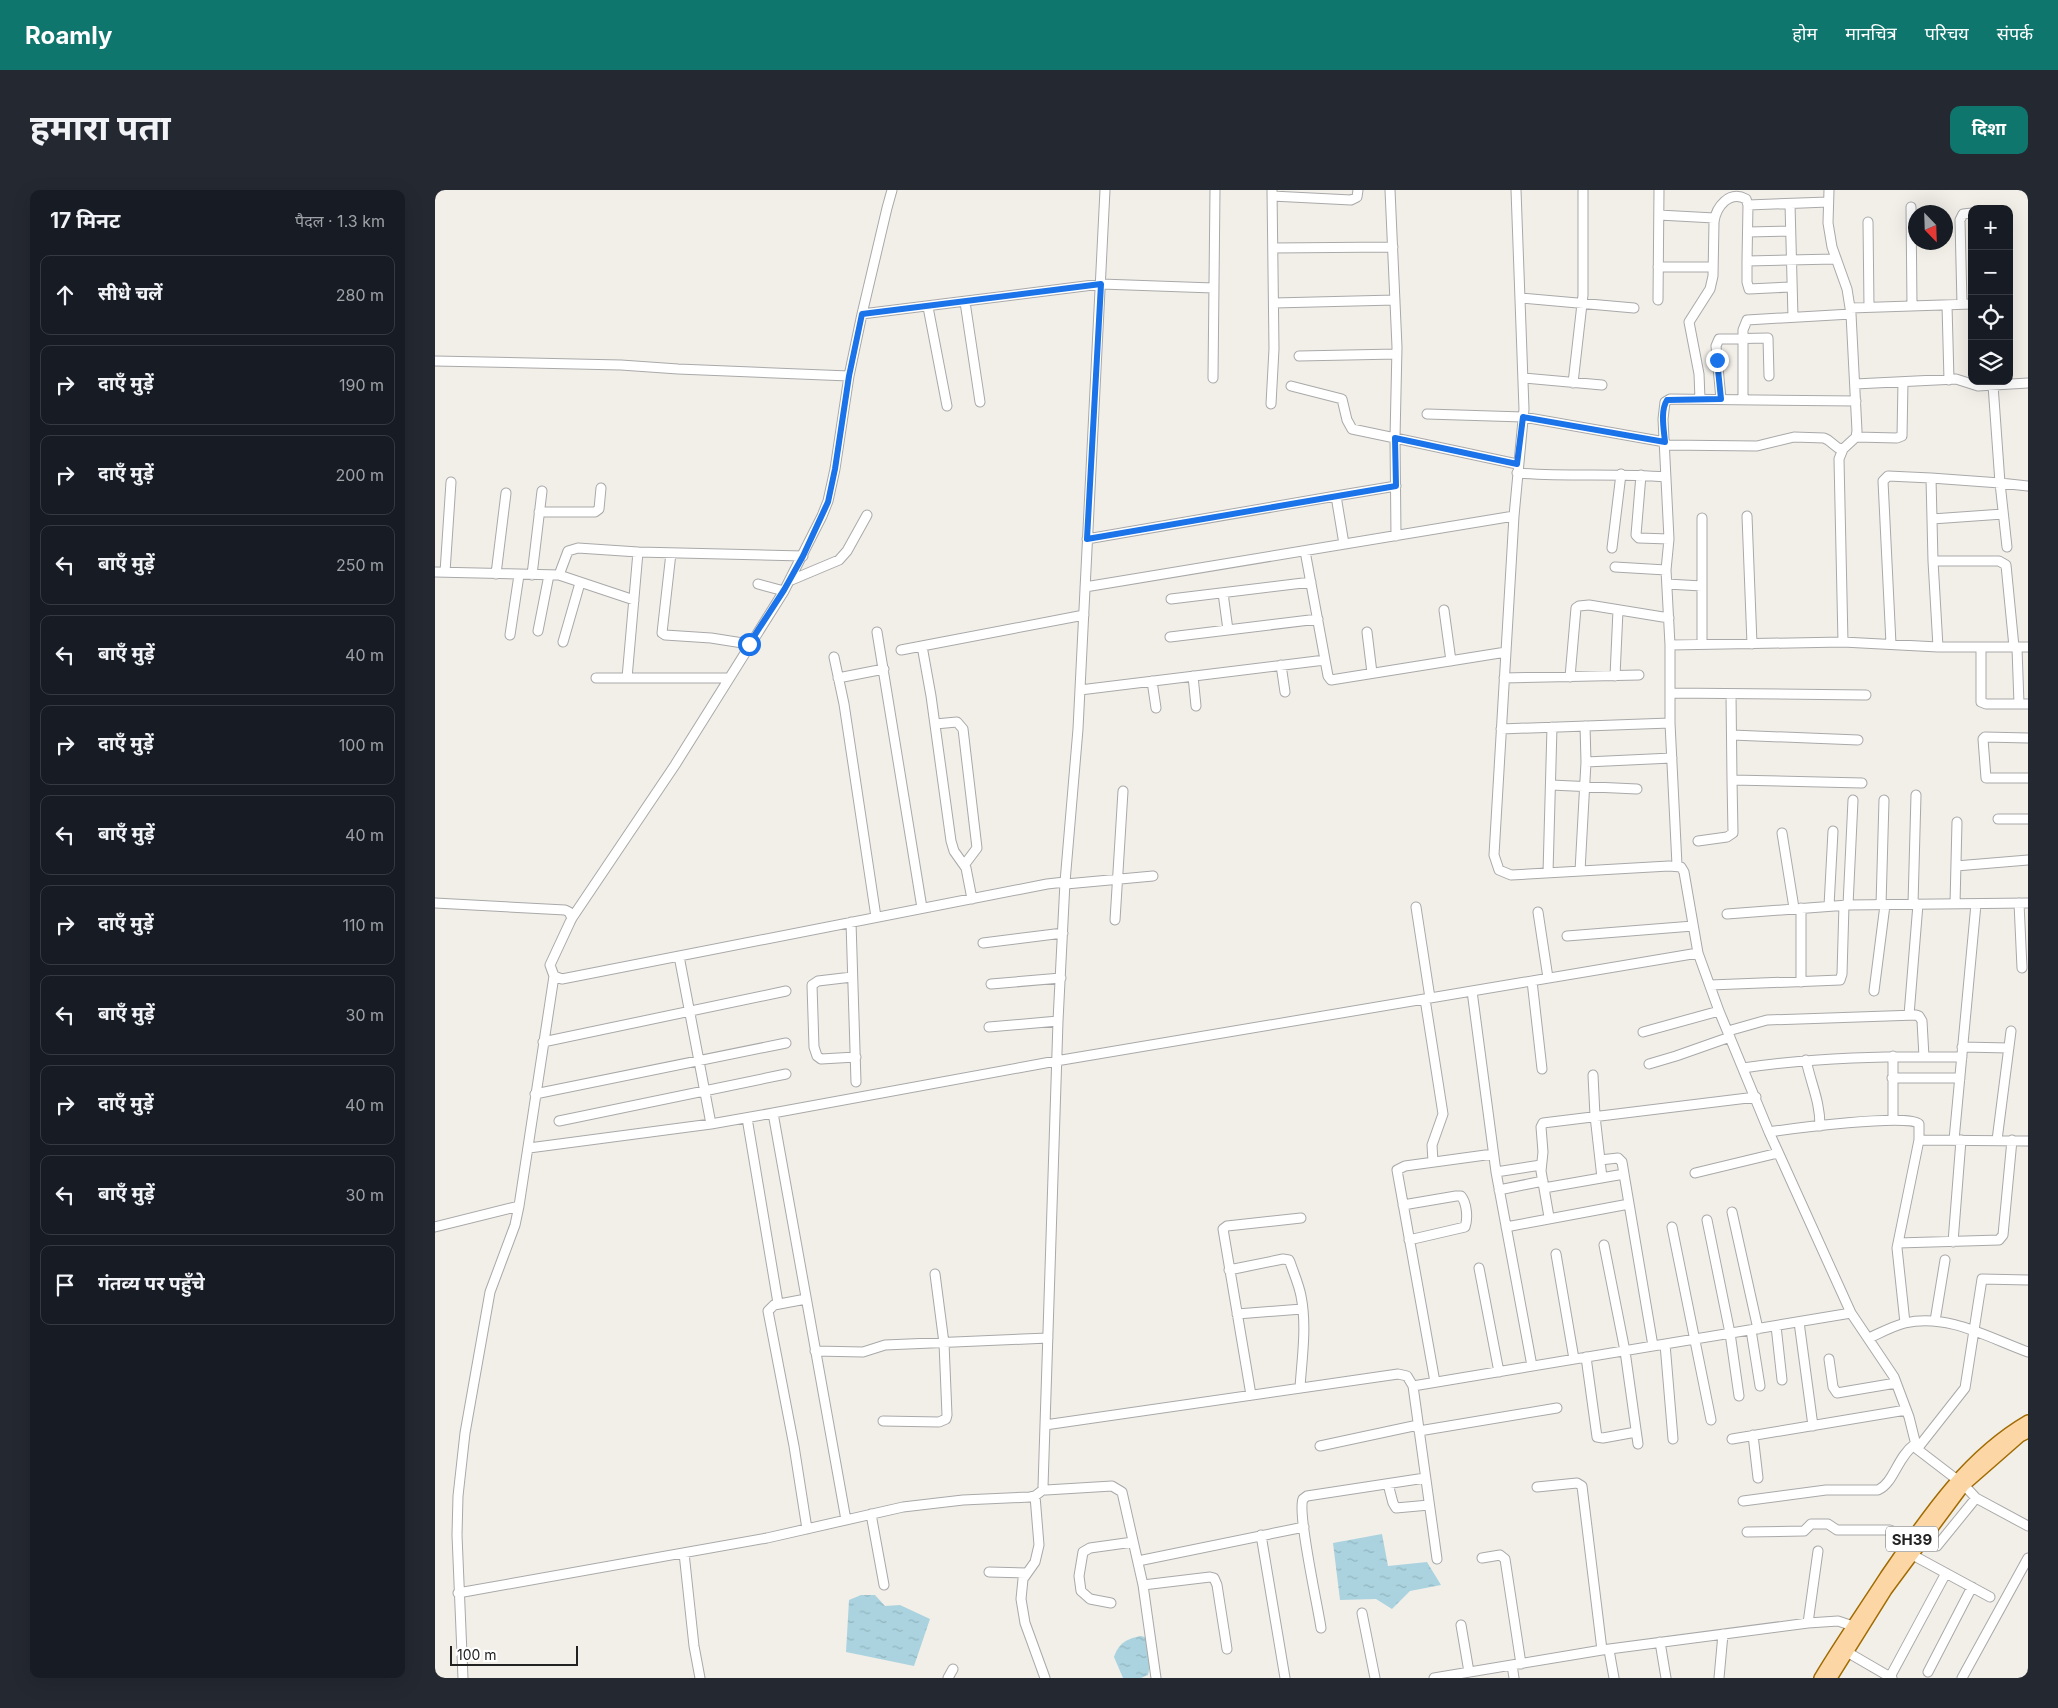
<!DOCTYPE html>
<html lang="hi">
<meta charset="utf-8">
<style>
body{margin:0;font-family:Inter,"Noto Sans Devanagari",sans-serif;background:#242831;color:#f1f3f6}
.controls{position:absolute;right:15px;top:15px;display:grid;overflow:hidden;border-radius:10px;box-shadow:0 5px 20px #0002}
.controls button{width:45px;height:45px;display:grid;place-items:center;padding:0;border:0;border-bottom:1px solid #363941;background:#171b24;color:#f1f3f6;font:25px sans-serif}
.compass{position:absolute;left:1473px;top:15px;width:45px;height:45px;border-radius:50%;background:#171b24;box-shadow:0 5px 20px #0002;rotate:157deg}
.scale{position:absolute;left:15px;bottom:12px;width:128px;box-sizing:border-box;padding-left:5px;border:2px solid #222;border-top:0;font-size:14px;line-height:18px;white-space:nowrap;color:#222;-webkit-text-stroke:4px #fff;paint-order:stroke}
.stop{position:absolute;width:15px;height:15px;margin:-11px;border:4px solid #1a73e8;border-radius:50%;background:#fff}
.stop.end{background:#1a73e8;border-color:#fff;box-shadow:0 1px 5px #0008}
.list{margin:0;padding:0;list-style:none}
h2{display:flex;justify-content:space-between;align-items:center;height:65px;margin:0;padding:0 20px;font-size:21px}
h2 small{font-size:16px;font-weight:400;color:#9ea1a6}
.list li{display:grid;grid-template-columns:32px 1fr auto;gap:15px;align-items:center;box-sizing:border-box;height:80px;margin:0 10px 10px;padding:0 10px;border:1px solid #363941;border-radius:10px}
.list b{display:block;font-size:19px;white-space:nowrap}
.list em{font-size:16px;font-style:normal;color:#9ea1a6}
.icon{flex:none;width:28px;height:28px;fill:none;stroke:currentColor;stroke-width:2;stroke-linecap:round;stroke-linejoin:round}
.map{position:relative;flex:none;width:1593px;height:1488px;overflow:hidden;border-radius:10px}
header{display:flex;align-items:center;gap:30px;box-sizing:border-box;height:70px;padding:0 25px;background:#0f766e;color:#fff}
header strong{font-size:24px}
nav{display:flex;gap:28px;margin-inline-start:auto;font-size:18px}
.intro{display:flex;align-items:center;justify-content:space-between;box-sizing:border-box;height:120px;padding:0 30px}
h1{margin:0;font-size:35px}
.button{padding:12px 22px;border-radius:10px;background:#0f766e;color:#fff;font-size:18px;font-weight:700}
main{display:flex;gap:30px;padding:0 30px}
aside{flex:1;background:#171b24;border-radius:10px;box-shadow:0 5px 20px #0002}
.map>svg:first-child{display:block}
.water{fill:url(#water-ripples)}
.lines{fill:none;stroke-linecap:round;stroke-linejoin:round}
.minor-casing{stroke:#a9a9a9;stroke-width:11}
.major-casing{stroke:#a06b00;stroke-width:14}
.minor{stroke:#fff;stroke-width:9}
.major{stroke:#fcd6a4;stroke-width:11}
.route{stroke:#1a73e8;stroke-width:6}
.labels{text-anchor:middle;dominant-baseline:central;stroke-width:4;stroke-linejoin:round;paint-order:stroke}
.shield{fill:#fff;stroke:#646464;stroke-width:1}
.shield-label{font-size:15px;font-weight:bold;fill:#222}
</style>
<header>
<strong>Roamly</strong>
<nav><a>होम</a><a>मानचित्र</a><a>परिचय</a><a>संपर्क</a></nav>
</header>
<div class="intro"><h1>हमारा पता</h1><a class="button">दिशा</a></div>
<main>
<aside>
<h2>17 मिनट<small>पैदल · 1.3 km</small></h2>
<ul class="list">
<li><svg class="icon" aria-label="ahead" viewBox="0 0 24 24"><path d="M12 20V5M6 11l6-6 6 6"/></svg><div><b>सीधे चलें</b></div><em>280 m</em></li>
<li><svg class="icon" aria-label="right" viewBox="0 0 24 24"><path d="M7 20v-9h11M14 6l5 5-5 5"/></svg><div><b>दाएँ मुड़ें</b></div><em>190 m</em></li>
<li><svg class="icon" aria-label="right" viewBox="0 0 24 24"><path d="M7 20v-9h11M14 6l5 5-5 5"/></svg><div><b>दाएँ मुड़ें</b></div><em>200 m</em></li>
<li><svg class="icon" aria-label="left" viewBox="0 0 24 24"><path d="M17 20v-9H6M10 6l-5 5 5 5"/></svg><div><b>बाएँ मुड़ें</b></div><em>250 m</em></li>
<li><svg class="icon" aria-label="left" viewBox="0 0 24 24"><path d="M17 20v-9H6M10 6l-5 5 5 5"/></svg><div><b>बाएँ मुड़ें</b></div><em>40 m</em></li>
<li><svg class="icon" aria-label="right" viewBox="0 0 24 24"><path d="M7 20v-9h11M14 6l5 5-5 5"/></svg><div><b>दाएँ मुड़ें</b></div><em>100 m</em></li>
<li><svg class="icon" aria-label="left" viewBox="0 0 24 24"><path d="M17 20v-9H6M10 6l-5 5 5 5"/></svg><div><b>बाएँ मुड़ें</b></div><em>40 m</em></li>
<li><svg class="icon" aria-label="right" viewBox="0 0 24 24"><path d="M7 20v-9h11M14 6l5 5-5 5"/></svg><div><b>दाएँ मुड़ें</b></div><em>110 m</em></li>
<li><svg class="icon" aria-label="left" viewBox="0 0 24 24"><path d="M17 20v-9H6M10 6l-5 5 5 5"/></svg><div><b>बाएँ मुड़ें</b></div><em>30 m</em></li>
<li><svg class="icon" aria-label="right" viewBox="0 0 24 24"><path d="M7 20v-9h11M14 6l5 5-5 5"/></svg><div><b>दाएँ मुड़ें</b></div><em>40 m</em></li>
<li><svg class="icon" aria-label="left" viewBox="0 0 24 24"><path d="M17 20v-9H6M10 6l-5 5 5 5"/></svg><div><b>बाएँ मुड़ें</b></div><em>30 m</em></li>
<li><svg class="icon" aria-label="arrive" viewBox="0 0 24 24"><path d="M6 21V4h12l-3 4 3 4H6"/></svg><div><b>गंतव्य पर पहुँचे</b></div></li>
</ul>
</aside>
<div class="map">
<svg width="1593" height="1488" viewBox="0 0 1593 1488">
<defs>
<pattern id="water-ripples" width="26" height="14" patternUnits="userSpaceOnUse" patternTransform="scale(1.25)"><rect width="26" height="14" fill="#aad3df"/><path d="M2 4q2-2 4 0t4 0M15 11q2-2 4 0t4 0" fill="none" stroke="#92b5bf"/></pattern>
</defs>
<rect width="100%" height="100%" fill="#f2efe9"/>
<!-- water -->
<path class="water" d="M 947,1344 L 953,1376 L 992,1372 L 1006,1395 L 975,1401 L 957,1419 L 941,1409 L 905,1410 L 898,1353 Z
M 426,1405 L 440,1405 L 450,1416 L 465,1415 L 495,1429 L 479,1476 L 411,1462 L 414,1410 Z
M 706,1446 L 713,1448 L 717,1466 L 713,1485 L 706,1488 L 688,1488 L 679,1467 C 684,1453 691,1449 706,1446 Z"/>
<g class="lines">
<!-- minor casing -->
<g class="minor-casing">
<path id="minor" d="M 955,0 L 962,157 L 960,248 L 1082,274
M 1081,0 L 1089,219 L 1079,326 L 1059,665 L 1064,680 L 1076,685 L 1234,676 L 1246,677 L 1249,682 L 1263,763 L 1284,821 L 1334,942 L 1416,1123 L 1459,1187 L 1474,1227 L 1482,1259 L 1529,1295 L 1541,1308 L 1593,1336
M 1394,0 L 1393,33 L 1397,57 L 1412,99 L 1416,124 L 1422,241 L 1421,247 L 1408,259 L 1404,269 L 1408,452
M 837,6 L 916,10 L 922,7 L 923,0
M 1355,14 L 1358,127
M 1313,15 L 1312,71 L 1400,69
M 1476,17 L 1477,115
M 1224,25 L 1279,28
M 1433,32 L 1434,117
M 1313,42 L 1355,41
M 838,58 L 958,57
M 1312,71 L 1312,92 L 1314,99 L 1356,97
M 1223,77 L 1278,77
M 1086,108 L 1199,118
M 1223,110 L 1224,0
M 530,112 L 545,212
M 839,113 L 960,110
M 1527,114 L 1525,30 L 1528,24 L 1537,23
M 1512,115 L 1514,190
M 493,117 L 512,216
M 1415,118 L 1537,114
M 427,124 L 666,94 L 778,98
M 864,166 L 962,164
M 0,171 L 186,175 L 243,179 L 414,186
M 778,188 L 780,0
M 1088,188 L 1167,195
M 1138,193 L 1148,105 L 1148,0
M 1420,194 L 1521,189 L 1543,196 L 1593,193
M 1558,195 L 1565,293 L 1572,357
M 856,196 L 907,209 L 912,230 L 917,239 L 960,248 L 961,346
M 1265,209 L 1264,184 L 1254,132 L 1275,99 L 1278,86 L 1279,32 C 1281,17 1294,0 1311,9 L 1313,15 L 1393,12
M 1286,209 L 1281,156 L 1284,149 L 1333,148 L 1334,186
M 1308,210 L 1308,140 L 1312,130 L 1416,124
M 836,214 L 839,159 L 837,0
M 992,224 L 1088,227 L 1230,252
M 1421,247 L 1462,248 L 1467,246 L 1468,192
M 1230,255 L 1322,256 L 1359,247 L 1389,248 L 1393,250 L 1403,258 L 1408,259
M 1082,283 C 1132,287 1182,283 1231,287
M 1206,285 L 1201,345 L 1204,348 L 1234,349
M 901,306 L 961,296
M 104,322 L 160,322 L 164,319 L 166,298
M 1312,326 L 1317,454
M 1267,328 L 1267,454
M 1497,329 L 1568,324
M 652,349 L 901,306 L 909,354
M 1177,358 L 1186,284
M 870,361 L 893,486 L 896,490 L 1071,462
M 236,363 L 227,443 L 230,445 L 276,448 L 314,454
M 1498,371 L 1564,371 L 1571,375 L 1579,457
M 1180,377 L 1231,380
M 0,382 L 124,385 L 199,410
M 10,382 L 16,292
M 61,384 L 71,303
M 97,385 L 107,301
M 124,385 L 133,361 L 143,358 L 203,362 L 368,366
M 354,391 L 404,370 L 412,361 L 432,325
M 323,394 L 349,401
M 1232,394 L 1267,396
M 650,397 L 1079,326
M 788,403 L 793,440
M 736,409 L 876,392
M 1009,420 L 1016,471
M 103,441 L 114,385
M 442,442 L 487,718
M 932,442 L 937,483
M 75,445 L 84,385
M 735,447 L 883,429
M 128,452 L 145,393
M 1456,454 L 1448,291 L 1453,286 L 1496,288
M 1235,455 L 1231,380 L 1234,349 L 1228,229 L 1230,212 L 1235,209 L 1421,211
M 487,456 L 496,506 L 516,651 L 519,661 L 531,678 L 537,709
M 1503,457 L 1498,371 L 1496,288 L 1565,293 L 1593,296
M 1546,457 L 1546,512 L 1551,514 L 1593,514
M 1582,458 L 1584,514
M 466,460 L 649,425
M 399,467 L 409,514 L 441,727
M 846,475 L 850,502
M 758,486 L 761,516
M 1180,486 L 1183,420
M 1135,487 L 1141,418 L 1144,416 L 1154,415 L 1234,428
M 161,488 L 293,488
M 192,488 L 203,362
M 403,488 L 449,479
M 1069,488 L 1204,485
M 717,491 L 721,518
M 645,500 L 890,470
M 1235,503 L 1431,505
M 1296,504 L 1297,590 L 1427,593
M 500,534 L 522,532 L 528,539 L 542,658 L 530,674
M 1150,536 L 1151,572
M 1066,539 L 1235,533
M 1297,545 L 1423,550
M 1593,548 L 1550,547 L 1548,549 L 1551,588 L 1593,588
M 1116,595 L 1202,599
M 1563,629 L 1593,629
M 1347,643 L 1359,718
M 1263,651 L 1292,647 L 1298,643 L 1297,590
M 1242,675 L 1235,533 L 1235,455 L 1408,452 L 1503,457 L 1593,457
M 1521,676 L 1593,670
M 1145,681 L 1151,572 L 1237,568
M 1113,683 L 1117,537
M 630,692 L 643,539 L 670,0
M 631,694 L 718,686
M 0,713 L 130,720 L 134,722 L 137,728 L 135,732 L 115,775 L 119,786 L 127,789 L 612,694 L 630,692 L 623,831 L 608,1297 L 611,1300 L 677,1296 L 687,1302 L 708,1395 L 721,1488
M 1584,713 L 1587,778
M 1478,714 L 1481,605
M 1520,714 L 1522,632
M 1413,715 L 1418,610
M 1446,715 L 1449,610
M 1394,716 L 1398,641
M 981,717 L 995,808
M 1366,718 L 1366,792
M 1103,722 L 1113,788
M 1292,724 L 1413,715 L 1593,713
M 137,728 L 240,575 L 349,401 L 387,326 L 393,311 L 400,279 L 414,186 L 427,124 L 452,18 L 457,0
M 680,730 L 688,601
M 416,732 L 421,892
M 1132,746 L 1258,736
M 548,753 L 628,743
M 244,766 L 276,934
M 417,787 L 383,791 L 377,795 L 379,857 L 382,866 L 386,869 L 421,867
M 1097,791 L 1107,879
M 556,794 L 626,788
M 1275,795 L 1405,790 L 1407,784 L 1409,715
M 1037,801 L 1061,982 L 1097,1176
M 1439,801 L 1450,715
M 990,809 L 1008,924 L 997,955 L 998,972
M 1474,825 L 1483,714
M 554,837 L 623,831
M 1293,841 L 1332,830 L 1481,825 L 1484,826 L 1487,831 L 1489,867
M 1208,842 L 1284,821
M 108,852 L 351,801
M 1527,857 L 1574,858
M 1458,866 L 1458,930
M 1371,870 C 1376,894 1385,911 1385,936
M 1214,874 L 1241,866 L 1295,847
M 1308,878 C 1381,867 1454,866 1527,867
M 1158,885 L 1160,926 L 1167,988
M 1457,888 L 1525,888
M 100,904 L 351,853
M 338,923 L 411,1330
M 312,928 L 343,1113
M 124,931 L 351,884
M 1334,942 C 1354,939 1475,923 1484,934 L 1484,950 L 1593,951
M 1519,950 L 1541,714
M 1562,950 L 1576,841
M 94,958 L 276,934 L 338,923 L 621,871 L 1263,763
M 1165,970 L 1183,968 L 1187,972 L 1189,984
M 1061,982 L 1106,975
M 1260,983 L 1343,963
M 1109,998 L 1189,984 L 1218,1156
M 1064,1000 L 1108,991
M 968,1015 L 1021,1006 L 1026,1006 C 1032,1013 1033,1029 1030,1037 L 974,1050
M 1297,1022 L 1323,1139
M 1114,1027 L 1106,981 L 1108,962 L 1106,937 L 1108,933 L 1321,907
M 1272,1030 L 1295,1143 L 1304,1206
M 0,1037 L 84,1016
M 1071,1037 L 1194,1014
M 1237,1037 L 1276,1230
M 1518,1052 L 1526,950
M 1463,1053 L 1564,1050 L 1568,1045 L 1577,950
M 1169,1055 L 1190,1161 L 1203,1254
M 1121,1064 L 1139,1169
M 1044,1078 L 1064,1182
M 794,1080 L 848,1069 L 854,1070 L 855,1072 C 859,1084 864,1095 866,1106 C 872,1136 867,1168 865,1197
M 371,1109 L 339,1115 L 333,1121 L 359,1256 L 372,1339
M 802,1124 L 867,1119
M 1500,1131 L 1510,1070
M 1364,1132 L 1378,1236
M 1470,1133 L 1462,1058 L 1484,950
M 1341,1136 L 1347,1190
M 1316,1140 L 1325,1196
M 1434,1148 C 1445,1143 1458,1136 1470,1133 C 1513,1123 1554,1148 1593,1162
M 1230,1154 L 1238,1249
M 380,1161 L 428,1162 L 450,1155 L 613,1148
M 1151,1167 L 1162,1247 L 1168,1248 L 1201,1242
M 1394,1169 L 1398,1197 L 1402,1203 L 1461,1193
M 1000,1192 L 962,980 L 970,976 L 1058,964
M 816,1205 L 788,1039 L 792,1036 L 866,1028
M 448,1231 L 504,1232 L 511,1229 L 512,1225 L 509,1153 L 500,1084
M 610,1235 L 963,1184 L 972,1186 L 978,1196
M 984,1241 L 1122,1218
M 1318,1245 L 1323,1288
M 1297,1249 L 1471,1220
M 885,1256 L 983,1235
M 1482,1259 L 1530,1198 L 1547,1089 L 1593,1090
M 953,1294 L 958,1313 L 961,1318 L 994,1315
M 1102,1297 L 1142,1293 L 1147,1296 L 1167,1460
M 600,1306 L 604,1355 L 600,1372 L 588,1389 L 586,1409 L 590,1433 L 610,1488
M 1308,1311 L 1391,1300 L 1443,1300 C 1459,1293 1462,1267 1480,1254
M 436,1324 L 449,1395
M 1312,1342 L 1369,1341 L 1376,1334 L 1393,1334 L 1402,1340 L 1455,1340 L 1477,1349
M 826,1345 L 850,1488
M 1502,1356 L 1541,1308
M 1472,1362 L 1555,1407
M 249,1363 L 259,1456 L 265,1488
M 1047,1368 L 1065,1365 L 1070,1369 L 1086,1474
M 1002,1369 L 978,1196 L 1416,1123
M 703,1371 L 869,1337
M 554,1382 L 592,1383
M 708,1395 L 775,1387 L 779,1388 L 782,1395 L 792,1459
M 23,1403 L 332,1348 L 468,1317 L 528,1310 L 595,1307 L 600,1306 L 609,1299
M 676,1413 L 655,1409 L 646,1401 L 644,1386 L 648,1362 L 655,1358 L 698,1352
M 927,1423 L 940,1488
M 1373,1433 L 1383,1361
M 1026,1435 L 1034,1482
M 886,1438 C 883,1417 862,1323 868,1309 L 872,1306 L 990,1288
M 1225,1452 L 1231,1488
M 1174,1460 L 1179,1488
M 1412,1462 L 1455,1487
M 1077,1475 L 1079,1488
M 1493,1482 L 1537,1397
M 28,1488 L 22,1345 L 23,1306 L 30,1243 L 55,1102 L 80,1035 L 84,1016 L 119,786
M 513,1488 L 518,1479
M 999,1488 L 1167,1460 L 1373,1433 L 1403,1431 L 1424,1438
M 1284,1488 L 1288,1444
M 1457,1488 L 1455,1487 L 1511,1383
M 1527,1488 L 1593,1368"/>
</g>
<!-- major casing -->
<g class="major-casing">
<path id="major" d="M 1385,1488 C 1406,1453 1429,1420 1451,1386 C 1491,1328 1531,1267 1593,1231
M 1396,1488 L 1451,1400 L 1529,1295 L 1585,1246 L 1593,1242"/>
</g>
<!-- minor -->
<use href="#minor" class="minor"/>
<!-- major -->
<use href="#major" class="major"/>
</g>
<g class="lines">
<!-- route -->
<path class="route" d="M 314,454 L 349,400 L 368,366 L 393,312 L 400,279 L 414,186 L 427,124 L 666,94 L 652,349 L 961,296 L 960,248 L 1082,274 L 1088,227 L 1230,252 C 1229,240 1225,221 1232,210 L 1286,209 L 1282,170"/>
</g>
<g class="labels">
<!-- shield labels -->
<rect class="shield" x="1451" y="1336.5" width="52" height="25" rx="4"/>
<g class="shield-label">
<text x="1477" y="1349">SH39</text>
</g>
</g>
</svg>
<div class="controls">
<button>+</button>
<button>−</button>
<button><svg class="icon" aria-label="locate" viewBox="0 0 24 24"><circle cx="12" cy="12" r="6"/><path d="M12 2v4M12 18v4M2 12h4M18 12h4"/></svg></button>
<button><svg class="icon" aria-label="layers" viewBox="0 0 24 24"><path d="M12 4l9 5-9 5-9-5zM3 14l9 5 9-5"/></svg></button>
</div>
<svg class="compass" viewBox="-18 -18 36 36"><path d="M0-13l5 13h-10z" fill="#e53935"/><path d="M0 13l5-13h-10z" fill="#9ea1a6"/></svg>
<div class="scale">100 m</div>
<div class="stop" style="left:314px;top:454px"></div>
<div class="stop end" style="left:1282px;top:170px"></div>
</div>
</main>
